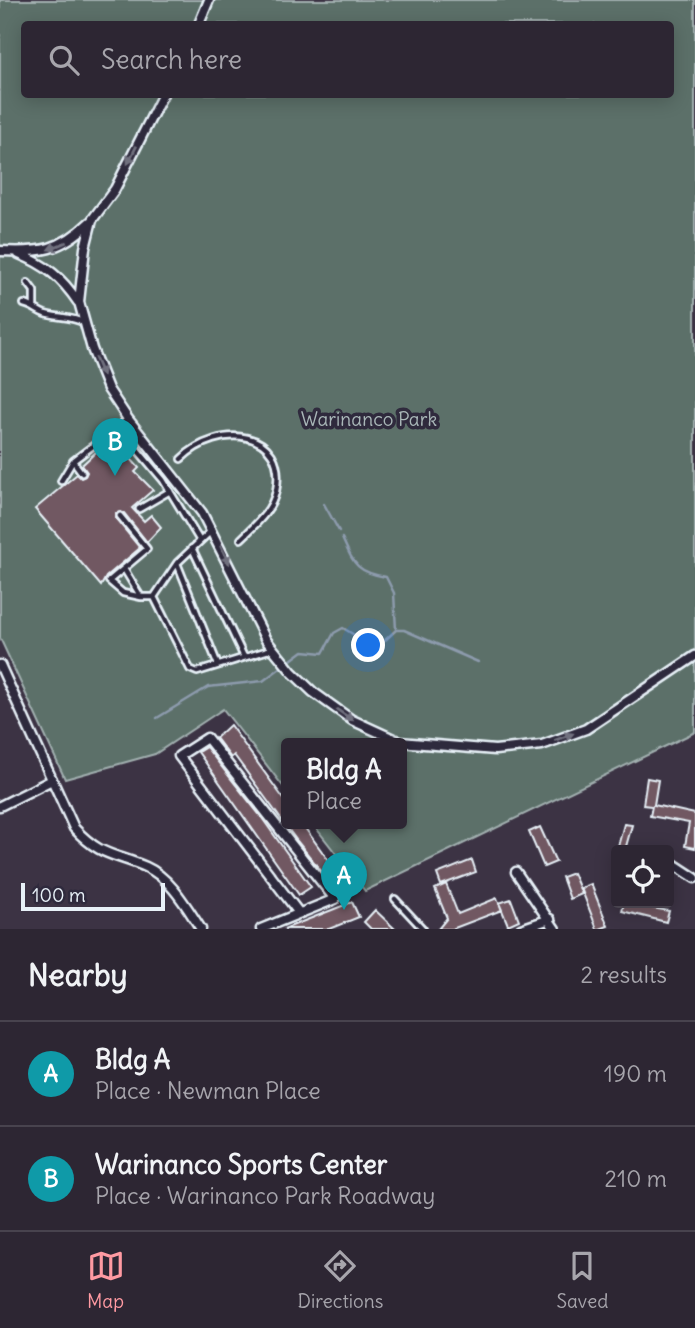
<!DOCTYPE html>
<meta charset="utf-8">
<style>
body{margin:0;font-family:Delius,sans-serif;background:#39323f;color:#f1f3f6}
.controls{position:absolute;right:21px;bottom:21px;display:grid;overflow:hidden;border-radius:7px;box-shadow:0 4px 18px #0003}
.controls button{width:63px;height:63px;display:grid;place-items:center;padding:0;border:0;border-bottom:2px solid #48434e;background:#2d2633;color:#f1f3f6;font:35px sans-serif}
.scale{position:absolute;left:21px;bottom:18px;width:144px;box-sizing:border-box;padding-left:7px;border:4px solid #e8f1f8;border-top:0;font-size:19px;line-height:24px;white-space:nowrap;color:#e8f1f8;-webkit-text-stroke:5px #2f2a3d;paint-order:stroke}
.you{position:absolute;left:369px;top:646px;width:24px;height:24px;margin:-18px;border:5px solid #fff;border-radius:50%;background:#1a73e8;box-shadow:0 0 0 10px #1a73e833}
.badge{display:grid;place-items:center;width:46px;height:46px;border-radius:50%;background:#ff9aa2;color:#fff;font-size:23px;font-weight:700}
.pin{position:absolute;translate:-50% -58px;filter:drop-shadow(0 2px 4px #0008)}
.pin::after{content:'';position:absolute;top:37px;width:24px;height:21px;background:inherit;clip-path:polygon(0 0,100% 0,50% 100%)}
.popup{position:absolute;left:281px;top:738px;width:126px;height:91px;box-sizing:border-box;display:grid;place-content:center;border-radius:7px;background:#2d2633;filter:drop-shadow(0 2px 5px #0005);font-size:23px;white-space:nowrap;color:#a7a5ac}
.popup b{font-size:26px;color:#f1f3f6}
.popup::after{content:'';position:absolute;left:50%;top:100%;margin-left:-14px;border:14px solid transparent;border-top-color:#2d2633}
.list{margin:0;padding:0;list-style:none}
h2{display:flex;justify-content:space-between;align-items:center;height:91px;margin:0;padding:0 28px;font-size:30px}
h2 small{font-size:23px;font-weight:400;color:#a7a5ac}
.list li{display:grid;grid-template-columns:46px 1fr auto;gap:21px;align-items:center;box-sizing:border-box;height:105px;padding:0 28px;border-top:2px solid #48434e}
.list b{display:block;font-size:26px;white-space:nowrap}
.list p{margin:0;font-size:23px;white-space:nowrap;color:#a7a5ac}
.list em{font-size:23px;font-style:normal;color:#a7a5ac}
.icon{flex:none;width:38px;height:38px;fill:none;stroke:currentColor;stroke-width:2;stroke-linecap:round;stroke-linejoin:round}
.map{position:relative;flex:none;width:695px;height:929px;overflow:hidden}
.search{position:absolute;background:#2d2633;box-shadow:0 4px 18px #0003;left:21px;right:21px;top:21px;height:77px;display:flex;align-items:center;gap:18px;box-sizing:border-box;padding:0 24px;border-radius:7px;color:#a7a5ac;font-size:26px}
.sheet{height:301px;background:#2d2633}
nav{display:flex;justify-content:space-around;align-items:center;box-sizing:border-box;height:98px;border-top:2px solid #48434e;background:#2d2633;font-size:19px;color:#a7a5ac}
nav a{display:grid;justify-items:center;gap:4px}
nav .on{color:#ff9aa2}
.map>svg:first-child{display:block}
.green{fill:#5b7069;stroke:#a2b0b0;stroke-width:2;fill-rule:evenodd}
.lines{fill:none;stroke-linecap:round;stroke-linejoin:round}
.stream{stroke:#8d9bad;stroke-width:2.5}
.building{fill:#715962;stroke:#e8f1f8;stroke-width:2}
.service-casing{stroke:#e8f1f8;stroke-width:10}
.minor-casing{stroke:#e8f1f8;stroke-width:13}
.service{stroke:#2f2a3d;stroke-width:4.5}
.minor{stroke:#2f2a3d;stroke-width:8}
.oneway{fill:#70707e}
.labels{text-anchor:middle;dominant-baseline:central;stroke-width:7;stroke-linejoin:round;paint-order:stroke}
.park-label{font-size:19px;fill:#a9b7b8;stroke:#2f2a3d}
</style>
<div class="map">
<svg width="695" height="929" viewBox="0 0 695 929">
<rect width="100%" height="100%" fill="#3c3344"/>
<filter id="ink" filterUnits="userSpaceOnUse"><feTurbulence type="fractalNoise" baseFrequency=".0143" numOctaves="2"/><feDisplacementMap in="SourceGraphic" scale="14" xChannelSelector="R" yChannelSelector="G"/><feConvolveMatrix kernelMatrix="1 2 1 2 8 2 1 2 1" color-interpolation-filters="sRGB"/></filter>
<g filter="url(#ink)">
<!-- green -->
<path class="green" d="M 0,0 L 695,0 L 695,732 L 365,891 L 313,824 L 402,824 L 402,744 L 286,744 L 286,790 L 223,709 L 155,754 L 65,779 L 0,638 ZM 24,24 L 670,24 L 670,94 L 24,94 Z"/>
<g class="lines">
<!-- stream -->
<path class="stream" d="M 324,504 L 339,531
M 342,538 C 354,564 356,572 386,577 L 394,593 L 396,630
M 157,718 L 208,687 L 263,681 L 303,651 L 323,653 L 334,633 L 343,628 L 369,644 L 381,644 L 396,630 L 404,630 L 478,662"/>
</g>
<!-- building -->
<path class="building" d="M 110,439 L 122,456 L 126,453 L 139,468 L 135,472 L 153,490 L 132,508 L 144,521 L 151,515 L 161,527 L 147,542 L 124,513 L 116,513 L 116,519 L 140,548 L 106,577 L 101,586 L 35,509 L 77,474 L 81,478 L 85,476 L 87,472 L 82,465 Z
M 230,725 L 286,802 L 286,824 L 302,824 L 347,886 L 338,892 L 297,841 L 234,755 L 231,758 L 216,738 Z
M 206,747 L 262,818 L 311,887 L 299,895 L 198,752 Z
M 647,778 L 658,780 L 654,805 L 695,814 L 695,848 L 685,846 L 689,823 L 650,816 L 652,806 L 643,805 Z
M 624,824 L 632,825 L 625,850 L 617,850 Z
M 540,827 L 556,862 L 544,867 L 529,832 Z
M 472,860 L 476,872 L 441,885 L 437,874 Z
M 573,873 L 582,894 L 570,899 L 562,877 Z
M 446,884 L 458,914 L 497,898 L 502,910 L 452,929 L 438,929 L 447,918 L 435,889 Z
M 591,884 L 608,926 L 600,929 L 597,929 L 581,888 Z
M 511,899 L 519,920 L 508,925 L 499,903 Z
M 352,902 L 359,917 L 329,929 L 284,929 Z
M 624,903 L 669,911 L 666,922 L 622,911 Z
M 375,910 L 395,929 L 371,929 L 364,922 Z"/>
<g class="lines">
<!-- service casing -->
<g class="service-casing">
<path id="service" d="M 28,283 L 34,291 L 34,306
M 24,304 C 33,306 37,311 45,314 C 59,318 71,316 84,323
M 118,427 L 163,480 L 200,541
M 181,459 C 218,422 289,429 276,491 C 272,511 255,525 241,539
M 73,461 L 82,473
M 61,481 L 73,461 L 128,419
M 139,509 L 170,491
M 120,516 L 147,549 L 109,581 L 123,593 L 141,597
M 192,548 L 244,657
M 177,563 L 218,665
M 124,569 L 141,597 L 154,597
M 154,597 L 190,669 L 197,672 L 272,649
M 154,597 L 177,563 L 211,531
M 395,899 L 423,929"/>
</g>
<!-- minor casing -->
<g class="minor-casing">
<path id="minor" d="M 199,24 L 209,0
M 163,94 L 115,189 L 92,220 L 85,248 L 79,302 L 92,349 L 108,389 L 128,419 L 202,513 L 266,640 L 292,672 L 313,692 L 352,720 L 400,742 L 495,750 L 542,745 L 586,729 L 695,656
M 0,251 C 41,253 60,251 90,222
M 19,254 C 46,265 62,278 78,302
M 0,665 L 74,828 C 101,857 113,853 146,867 C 171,878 187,908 201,929
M 0,806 L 52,780
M 669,861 L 695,878
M 516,872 L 555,929
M 261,929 L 335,899 L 207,738 L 179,756 L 299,913
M 521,929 L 550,919"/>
</g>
<!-- service -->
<use href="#service" class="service"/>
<!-- minor -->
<use href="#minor" class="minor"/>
</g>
<!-- one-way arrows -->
<defs><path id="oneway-solid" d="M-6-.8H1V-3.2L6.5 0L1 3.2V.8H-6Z" transform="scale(1.75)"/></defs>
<g class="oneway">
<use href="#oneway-solid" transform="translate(132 155) rotate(117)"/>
<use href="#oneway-solid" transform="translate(57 246) rotate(158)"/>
<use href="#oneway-solid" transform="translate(99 367) rotate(67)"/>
<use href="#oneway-solid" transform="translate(225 555) rotate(64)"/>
<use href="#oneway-solid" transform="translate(345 715) rotate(34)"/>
<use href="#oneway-solid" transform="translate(564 737) rotate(-20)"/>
</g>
</g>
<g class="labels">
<!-- park labels -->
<g class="park-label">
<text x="369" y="419">Warinanco Park</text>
</g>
</g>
</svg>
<div class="controls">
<button><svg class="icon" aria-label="locate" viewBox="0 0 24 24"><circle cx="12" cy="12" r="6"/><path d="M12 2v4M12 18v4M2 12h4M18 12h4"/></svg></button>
</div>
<div class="scale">100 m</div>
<div class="you"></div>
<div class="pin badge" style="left:344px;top:910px;background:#0f9aa8">A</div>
<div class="popup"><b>Bldg A</b>Place</div>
<div class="pin badge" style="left:115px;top:476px;background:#0f9aa8">B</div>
<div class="search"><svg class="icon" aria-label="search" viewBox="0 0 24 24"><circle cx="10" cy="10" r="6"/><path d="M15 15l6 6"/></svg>Search here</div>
</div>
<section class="sheet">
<h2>Nearby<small>2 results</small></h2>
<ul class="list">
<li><span class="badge" style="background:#0f9aa8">A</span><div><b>Bldg A</b><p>Place · Newman Place</p></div><em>190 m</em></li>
<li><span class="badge" style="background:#0f9aa8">B</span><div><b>Warinanco Sports Center</b><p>Place · Warinanco Park Roadway</p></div><em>210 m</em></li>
</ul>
</section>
<nav>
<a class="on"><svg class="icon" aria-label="map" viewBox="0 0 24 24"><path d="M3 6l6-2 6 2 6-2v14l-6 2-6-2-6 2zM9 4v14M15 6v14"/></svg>Map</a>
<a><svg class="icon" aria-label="directions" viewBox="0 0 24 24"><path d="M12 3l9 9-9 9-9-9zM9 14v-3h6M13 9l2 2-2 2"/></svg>Directions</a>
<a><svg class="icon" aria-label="saved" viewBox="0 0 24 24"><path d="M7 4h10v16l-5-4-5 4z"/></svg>Saved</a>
</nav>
